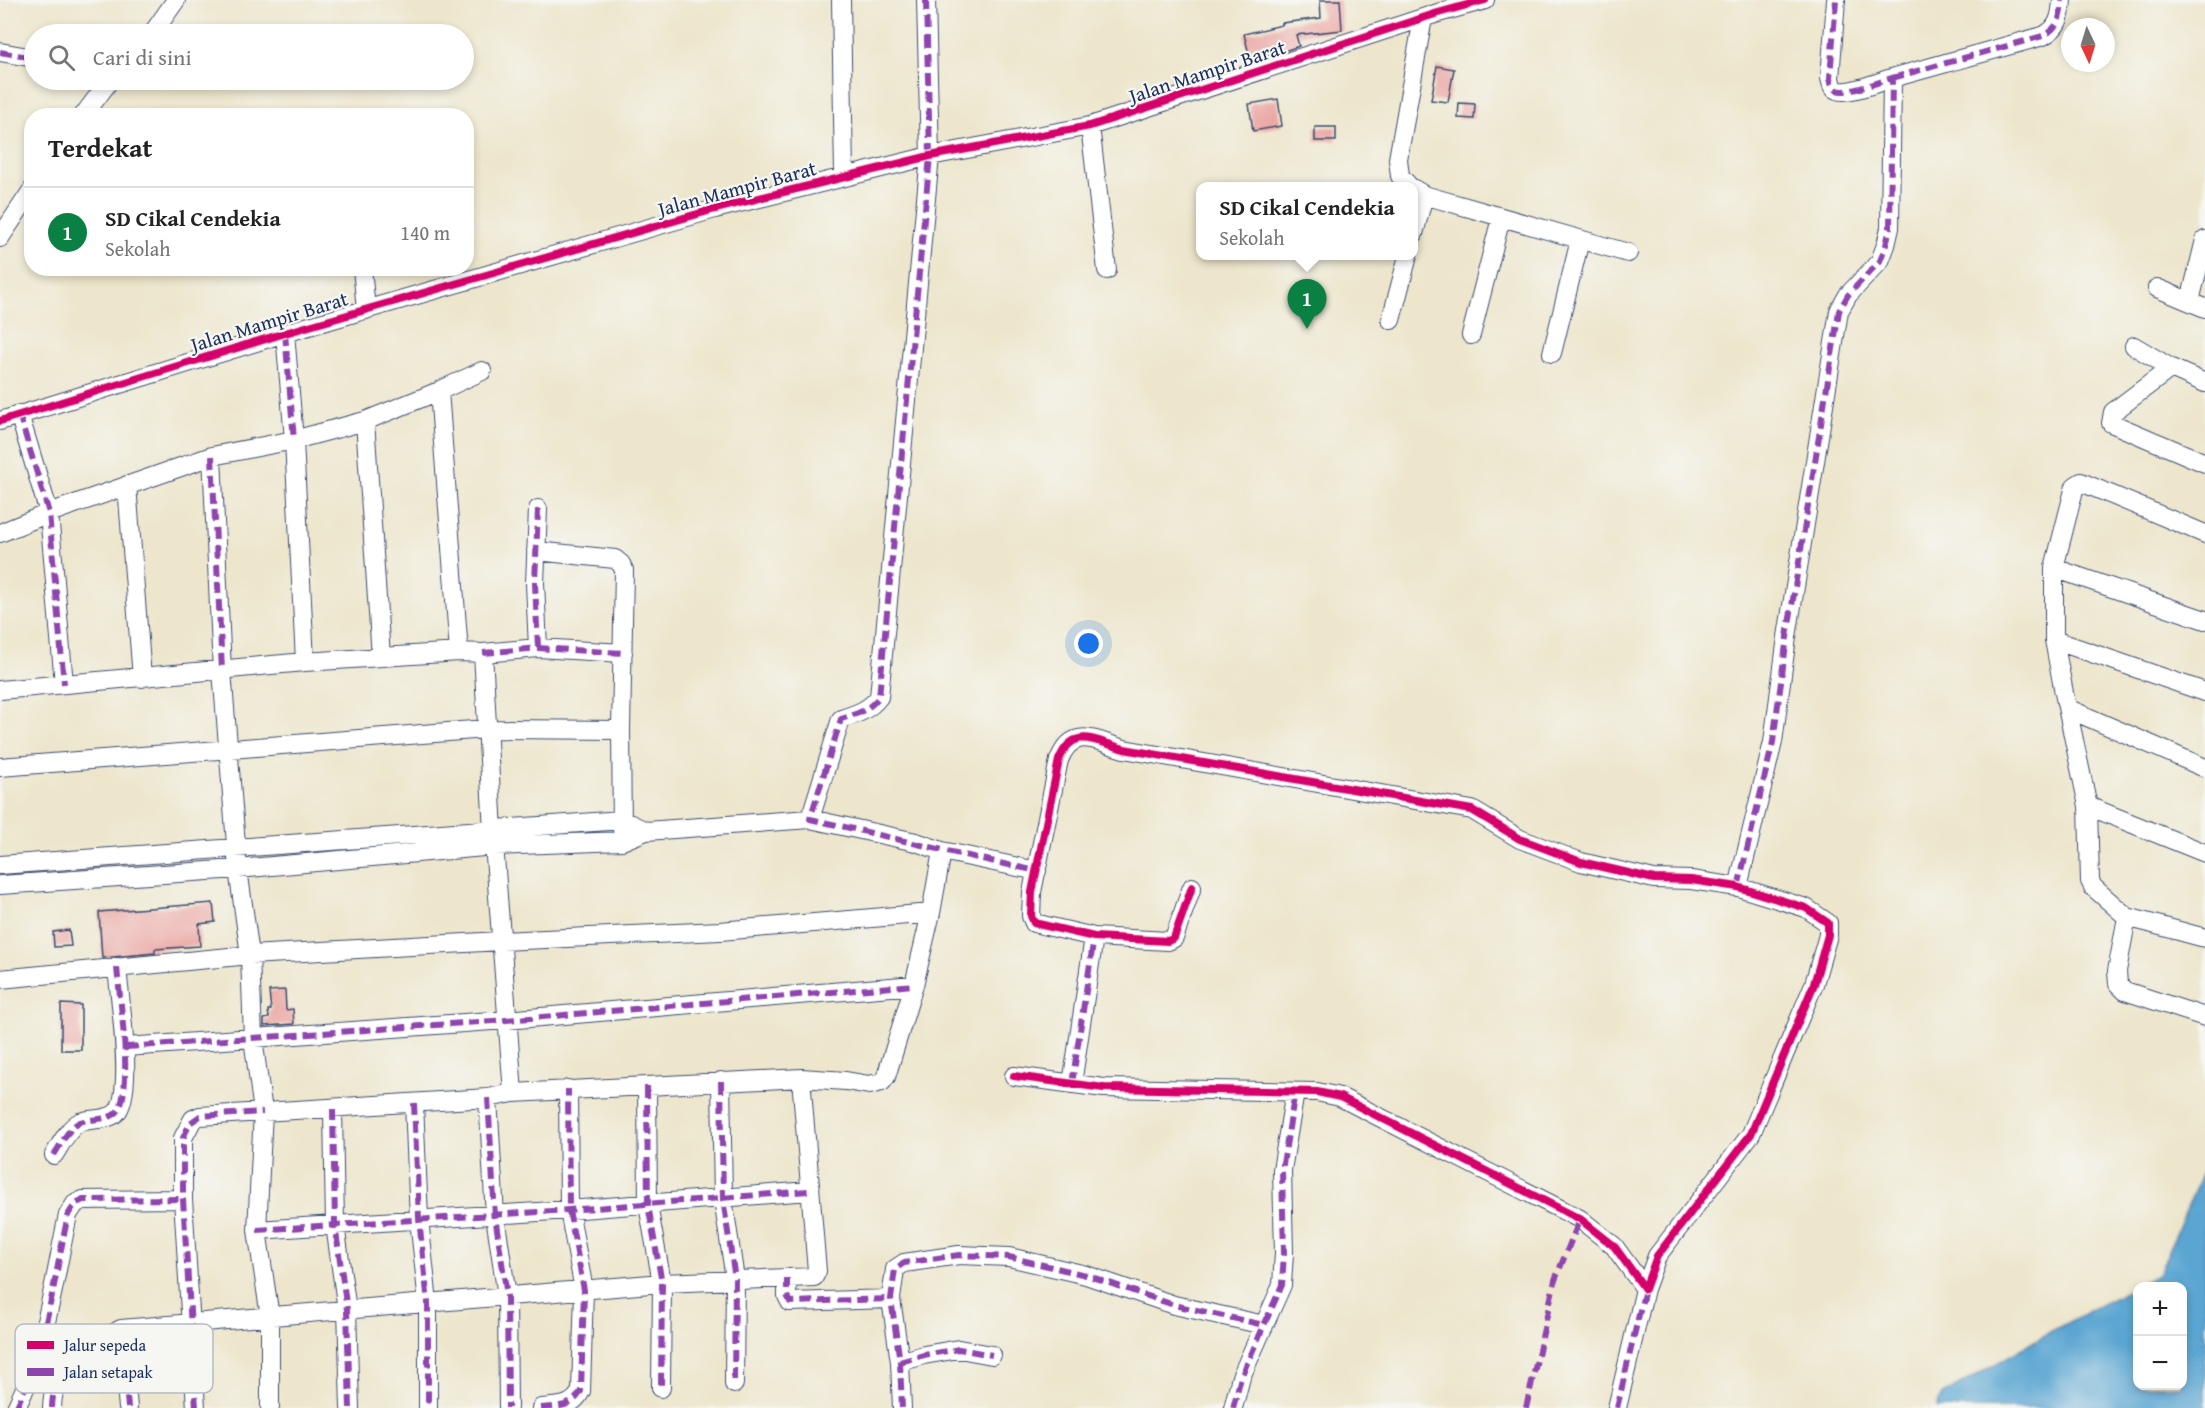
<!DOCTYPE html>
<html lang="id">
<meta charset="utf-8">
<style>
body{margin:0;font-family:"Gentium Book Plus",serif;background:#f2f2f2;color:#222}
.controls{position:absolute;right:18px;bottom:18px;display:grid;overflow:hidden;border-radius:12px;box-shadow:0 3px 9px #0003}
.controls button{width:54px;height:54px;display:grid;place-items:center;padding:0;border:0;border-bottom:2px solid #e0e0e0;background:#fff;color:#222;font:30px sans-serif}
.compass{position:absolute;left:2061px;top:18px;width:54px;height:54px;border-radius:50%;background:#fff;box-shadow:0 3px 9px #0003;rotate:176deg}
.you{position:absolute;left:1089px;top:644px;width:21px;height:21px;margin:-15px;border:4px solid #fff;border-radius:50%;background:#1a73e8;box-shadow:0 0 0 9px #1a73e833}
.badge{display:grid;place-items:center;width:39px;height:39px;border-radius:50%;background:#0b8043;color:#fff;font-size:20px;font-weight:700}
.pin{position:absolute;translate:-50% -50px;filter:drop-shadow(0 2px 3px #0008)}
.pin::after{content:'';position:absolute;top:32px;width:21px;height:18px;background:inherit;clip-path:polygon(0 0,100% 0,50% 100%)}
.popup{position:absolute;left:1196px;top:182px;width:222px;height:78px;box-sizing:border-box;display:grid;place-content:center;border-radius:12px;background:#fff;filter:drop-shadow(0 2px 4px #0005);font-size:20px;white-space:nowrap;color:#767676}
.popup b{font-size:22px;color:#222}
.popup::after{content:'';position:absolute;left:50%;top:100%;margin-left:-12px;border:12px solid transparent;border-top-color:#fff}
.list{margin:0;padding:0;list-style:none}
h2{display:flex;justify-content:space-between;align-items:center;height:78px;margin:0;padding:0 24px;font-size:26px}
h2 small{font-size:20px;font-weight:400;color:#767676}
.list li{display:grid;grid-template-columns:39px 1fr auto;gap:18px;align-items:center;box-sizing:border-box;height:90px;padding:0 24px;border-top:2px solid #e0e0e0}
.list b{display:block;font-size:22px;white-space:nowrap}
.list p{margin:0;font-size:20px;white-space:nowrap;color:#767676}
.list em{font-size:20px;font-style:normal;color:#767676}
.icon{flex:none;width:33px;height:33px;fill:none;stroke:currentColor;stroke-width:2;stroke-linecap:round;stroke-linejoin:round}
.map{position:relative;flex:none;width:2205px;height:1408px;overflow:hidden}
.search{position:absolute;background:#fff;box-shadow:0 3px 9px #0003;left:24px;top:24px;width:450px;height:66px;display:flex;align-items:center;gap:15px;box-sizing:border-box;padding:0 21px;border-radius:33px;color:#767676;font-size:22px}
.panel{position:absolute;background:#fff;box-shadow:0 3px 9px #0003;left:24px;top:108px;width:450px;height:168px;border-radius:24px}
.map>svg:first-child{display:block}
.water{fill:#5aa5d2;stroke:#3a6a98;stroke-width:1.5;fill-rule:evenodd}
.building{fill:#e99c99}
.lines{fill:none;stroke-linecap:round;stroke-linejoin:round}
.minor-casing{stroke:#3a4a6e;stroke-width:20}
.minor{stroke:#fff;stroke-width:18}
.quiet{stroke:#8e44ad;stroke-width:6;stroke-dasharray:12 6;stroke-linecap:butt}
.cycleway-casing{stroke:#f6f6f2;stroke-width:11}
.cycleway{stroke:#d6006c;stroke-width:8}
.labels{text-anchor:middle;dominant-baseline:central;stroke-width:4.5;stroke-linejoin:round;paint-order:stroke}
.street-label{font-size:20px;fill:#1b2f5e;stroke:#f6f6f2}
.key{fill:#f6f6f2;stroke:#b4bac6;stroke-width:1.5}
.key-label{font-size:16px;fill:#1b2f5e}
</style>
<div class="map">
<svg width="2205" height="1408" viewBox="0 0 2205 1408">
<rect width="100%" height="100%" fill="#f6f6f2"/>
<filter id="ink" filterUnits="userSpaceOnUse"><feTurbulence type="fractalNoise" baseFrequency=".0167" numOctaves="2"/><feDisplacementMap in="SourceGraphic" scale="12" xChannelSelector="R" yChannelSelector="G"/><feConvolveMatrix kernelMatrix="1 2 1 2 8 2 1 2 1" color-interpolation-filters="sRGB"/></filter>
<filter id="wash" filterUnits="userSpaceOnUse"><feTurbulence type="fractalNoise" baseFrequency=".008" numOctaves="4" result="noise"/><feDisplacementMap in="SourceGraphic" scale="24" xChannelSelector="R" yChannelSelector="G"/><feGaussianBlur stdDeviation="1.35" result="paint"/><feColorMatrix in="noise" values="0 0 0 0 0 0 0 0 0 0 0 0 0 0 0 0 0 1.4 0 .05"/><feComposite in="paint" operator="in"/></filter>
<g filter="url(#wash)">
<rect width="100%" height="100%" fill="#ede6cc"/>
<!-- water -->
<path class="water" d="M 2205,1166 L 2205,1408 L 1937,1408 L 1941,1396 L 2050,1332 L 2159,1274 ZM 2138,1286 L 2182,1286 L 2182,1386 L 2138,1386 Z"/>
<g id="blocks">
<!-- building -->
<path class="building" d="M 1320,0 L 1340,0 L 1342,30 L 1296,35 L 1299,46 L 1251,62 L 1244,34 L 1282,25 L 1282,23 L 1321,18 Z
M 1437,66 L 1454,69 L 1448,102 L 1431,100 Z
M 1278,99 L 1282,126 L 1253,131 L 1249,104 Z
M 1459,103 L 1475,104 L 1474,119 L 1458,118 Z
M 1315,127 L 1336,127 L 1336,141 L 1315,141 Z
M 213,903 L 215,922 L 199,924 L 200,946 L 155,949 L 155,953 L 102,958 L 99,912 Z
M 69,930 L 71,946 L 54,947 L 53,932 Z
M 285,990 L 286,1010 L 293,1009 L 294,1024 L 264,1026 L 264,1019 L 269,1018 L 268,1010 L 271,1010 L 269,991 Z
M 61,1004 L 81,1005 L 81,1050 L 61,1050 Z"/>
</g>
</g>
<g filter="url(#ink)">
<use href="#blocks" fill-opacity="0" stroke="#3a4a6e" stroke-width="1.5"/>
<g class="lines">
<!-- minor casing -->
<g class="minor-casing">
<path id="minor" d="M 841,0 L 844,176
M 152,34 L 176,0
M 0,52 L 34,58
M 1892,78 L 2043,36 C 2059,28 2061,16 2062,0
M 83,116 L 110,80
M 1090,126 L 1107,270
M 1409,186 L 1400,176 L 1398,159 L 1423,18
M 1414,189 L 1424,195 L 1628,253
M 1414,234 L 1424,195
M 0,238 L 32,190
M 362,268 L 366,310
M 2157,288 L 2205,308
M 2190,301 L 2205,240
M 1391,320 L 1408,256
M 285,333 L 294,440 L 305,662
M 1471,335 L 1501,218
M 2134,346 L 2171,368 L 2205,383
M 1552,353 L 1580,240
M 2171,368 L 2113,412 L 2111,423 L 2205,463
M 439,391 L 459,652
M 19,414 L 49,513 L 64,684
M 0,421 L 285,333 L 715,209 L 930,156 L 1090,126 L 1438,13 L 1485,0
M 365,421 L 381,657
M 212,456 L 222,671 L 238,869 L 250,955 L 253,1038 L 263,1112 L 257,1230 L 270,1317 L 270,1408
M 127,485 L 142,678
M 538,509 L 535,583 L 538,648
M 0,533 L 49,513 L 212,456 L 294,440 L 365,421 L 439,391 L 482,371
M 536,551 L 615,559 L 621,564 L 624,570 L 621,730 L 622,830
M 2054,568 L 2205,620
M 2054,640 L 2205,692
M 483,653 L 493,831 L 513,1093
M 0,690 L 305,662 L 459,652 L 483,653 L 538,648 L 623,653
M 2069,709 L 2205,768
M 0,767 L 486,729 L 621,730
M 2088,806 L 2205,853
M 810,819 L 841,719 C 857,714 869,710 879,697 L 930,156 L 926,0
M 0,865 L 622,820 L 646,831
M 0,885 L 238,869 L 495,846 L 622,841 L 646,831 L 810,819 L 916,842 L 942,851 L 1037,871
M 1738,887 L 1773,742 L 1787,637 L 1839,311 L 1848,295 L 1880,261 L 1886,245 L 1890,228 L 1892,78 C 1881,81 1847,95 1837,90 C 1832,88 1831,83 1830,78 L 1836,0
M 2127,917 L 2093,887 L 2090,881 L 2088,806 L 2064,693 L 2054,640 L 2054,568 L 2075,486 L 2081,482 L 2205,534
M 2205,938 L 2127,917 L 2117,971 L 2118,984 L 2125,991 L 2205,1017
M 0,979 L 250,955 L 501,941 L 720,931 L 931,913
M 126,1047 L 506,1020 L 914,985
M 1014,1076 L 1104,1088 L 1317,1092 L 1340,1097 L 1580,1219 L 1614,1246 L 1645,1289 L 1657,1256 L 1751,1134 L 1814,984 L 1828,935 L 1828,923 L 1806,908 L 1738,887 L 1691,880 L 1654,879 L 1581,862 L 1520,839 L 1472,810 L 1124,749 C 1095,741 1073,725 1059,760 L 1032,892 L 1031,916 L 1034,923 L 1094,937 L 1168,941 L 1174,938 L 1192,887
M 721,1081 L 723,1199 L 735,1279 L 734,1384
M 1072,1084 L 1094,937
M 647,1086 L 648,1205 L 662,1283 L 661,1388
M 488,1098 L 495,1216 L 507,1296 L 508,1408
M 414,1103 L 419,1219 L 428,1303 L 428,1408
M 333,1109 L 335,1225 L 347,1310 L 350,1408
M 54,1155 C 61,1144 69,1127 80,1122 C 91,1118 107,1121 116,1113 C 135,1095 119,995 117,967
M 257,1230 L 569,1210 L 809,1191
M 787,1278 L 787,1296 L 790,1302 L 891,1299
M 121,1329 L 128,1408
M 900,1362 L 924,1355 L 959,1349 L 992,1355
M 16,1408 C 46,1348 54,1280 68,1215 L 75,1204 L 83,1200 L 183,1199
M 52,1408 C 53,1362 85,1350 121,1329 L 662,1283 L 814,1277 L 817,1271 L 801,1078 L 846,1081 L 869,1085 L 882,1082 L 886,1077 L 914,985 L 931,913 L 942,851
M 196,1408 L 183,1199 L 183,1138 L 193,1119 L 200,1116 L 488,1098 L 513,1093 L 801,1078
M 541,1408 C 559,1406 572,1408 581,1391 L 584,1290 L 569,1210 L 568,1089
M 902,1408 L 900,1362 L 891,1299 L 895,1269 L 904,1263 L 959,1255 L 1009,1257 L 1086,1275 L 1174,1305 L 1264,1325
M 1233,1408 L 1241,1377 L 1282,1285 L 1284,1253 L 1282,1170 L 1295,1092
M 1617,1408 L 1645,1289"/>
</g>
<!-- minor -->
<use href="#minor" class="minor"/>
<!-- quiet -->
<path class="quiet" d="M 926,0 L 930,156 L 879,697 C 869,710 857,714 841,719 L 810,819 C 886,836 960,855 1037,871
M 0,52 L 34,58
M 1892,78 L 2043,36 C 2059,28 2061,16 2062,0
M 285,333 L 294,440
M 19,414 L 49,513 L 64,684
M 212,456 L 222,671
M 538,509 L 535,583 L 538,648
M 483,653 L 538,648 L 623,653
M 1738,887 L 1773,742 L 1787,637 L 1839,311 L 1848,295 L 1880,261 L 1886,245 L 1890,228 L 1892,78 C 1881,81 1847,95 1837,90 C 1832,88 1831,83 1830,78 L 1836,0
M 126,1047 L 506,1020 L 914,985
M 721,1081 L 723,1199 L 735,1279 L 734,1384
M 1072,1084 L 1094,937
M 647,1086 L 648,1205 L 662,1283 L 661,1388
M 488,1098 L 495,1216 L 507,1296 L 508,1408
M 414,1103 L 419,1219 L 428,1303 L 428,1408
M 333,1109 L 335,1225 L 347,1310 L 350,1408
M 54,1155 C 61,1144 69,1127 80,1122 C 91,1118 107,1121 116,1113 C 135,1095 119,995 117,967
M 257,1230 L 569,1210 L 809,1191
M 787,1278 L 787,1296 L 790,1302 L 891,1299
M 900,1362 L 924,1355 L 959,1349 L 992,1355
M 16,1408 C 46,1348 54,1280 68,1215 L 75,1204 L 83,1200 L 183,1199
M 52,1408 C 53,1362 85,1350 121,1329 L 128,1408
M 196,1408 L 183,1199 L 183,1138 L 190,1123 L 200,1116 L 263,1112
M 541,1408 C 559,1406 572,1408 581,1391 L 584,1290 L 569,1210 L 568,1089
M 902,1408 L 900,1362 L 891,1299 L 895,1269 L 904,1263 L 959,1255 L 1009,1257 L 1086,1275 L 1174,1305 L 1264,1325
M 1233,1408 L 1241,1377 L 1282,1285 L 1284,1253 L 1282,1170 L 1295,1092
M 1526,1408 L 1555,1280 L 1580,1219
M 1617,1408 L 1645,1289"/>
<!-- cycleway casing -->
<g class="cycleway-casing">
<path id="cycleway" d="M 0,421 L 285,333 L 715,209 L 930,156 L 1090,126 L 1438,13 L 1485,0
M 1014,1076 L 1104,1088 L 1317,1092 L 1340,1097 L 1580,1219 L 1614,1246 L 1645,1289 L 1657,1256 L 1751,1134 L 1814,984 L 1828,935 L 1828,923 L 1806,908 L 1738,887 L 1691,880 L 1654,879 L 1581,862 L 1520,839 L 1472,810 L 1124,749 C 1095,741 1073,725 1059,760 L 1032,892 L 1031,916 L 1034,923 L 1094,937 L 1168,941 L 1174,938 L 1192,887"/>
</g>
<!-- cycleway -->
<use href="#cycleway" class="cycleway"/>
</g>
</g>
<g class="labels">
<!-- street labels -->
<g class="street-label">
<text transform="translate(1207 71) rotate(-18)">Jalan Mampir Barat</text>
<text transform="translate(737 188) rotate(-15)">Jalan Mampir Barat</text>
<text transform="translate(269 321) rotate(-17)">Jalan Mampir Barat</text>
</g>
</g>
<!-- legend -->
<rect x="15" y="1324" width="198" height="69" rx="9" class="key"/>
<rect x="27" y="1341" width="27" height="8" fill="#d6006c"/>
<rect x="27" y="1368" width="27" height="8" fill="#8e44ad"/>
<g class="key-label">
<text x="64" y="1351">Jalur sepeda</text>
<text x="64" y="1378">Jalan setapak</text>
</g>
</svg>
<div class="controls">
<button>+</button>
<button>−</button>
</div>
<svg class="compass" viewBox="-18 -18 36 36"><path d="M0-13l5 13h-10z" fill="#e53935"/><path d="M0 13l5-13h-10z" fill="#767676"/></svg>
<div class="you"></div>
<div class="pin badge" style="left:1307px;top:329px">1</div>
<div class="popup"><b>SD Cikal Cendekia</b>Sekolah</div>
<div class="search"><svg class="icon" aria-label="search" viewBox="0 0 24 24"><circle cx="10" cy="10" r="6"/><path d="M15 15l6 6"/></svg>Cari di sini</div>
<section class="panel">
<h2>Terdekat<small></small></h2>
<ul class="list">
<li><span class="badge">1</span><div><b>SD Cikal Cendekia</b><p>Sekolah</p></div><em>140 m</em></li>
</ul>
</section>
</div>
